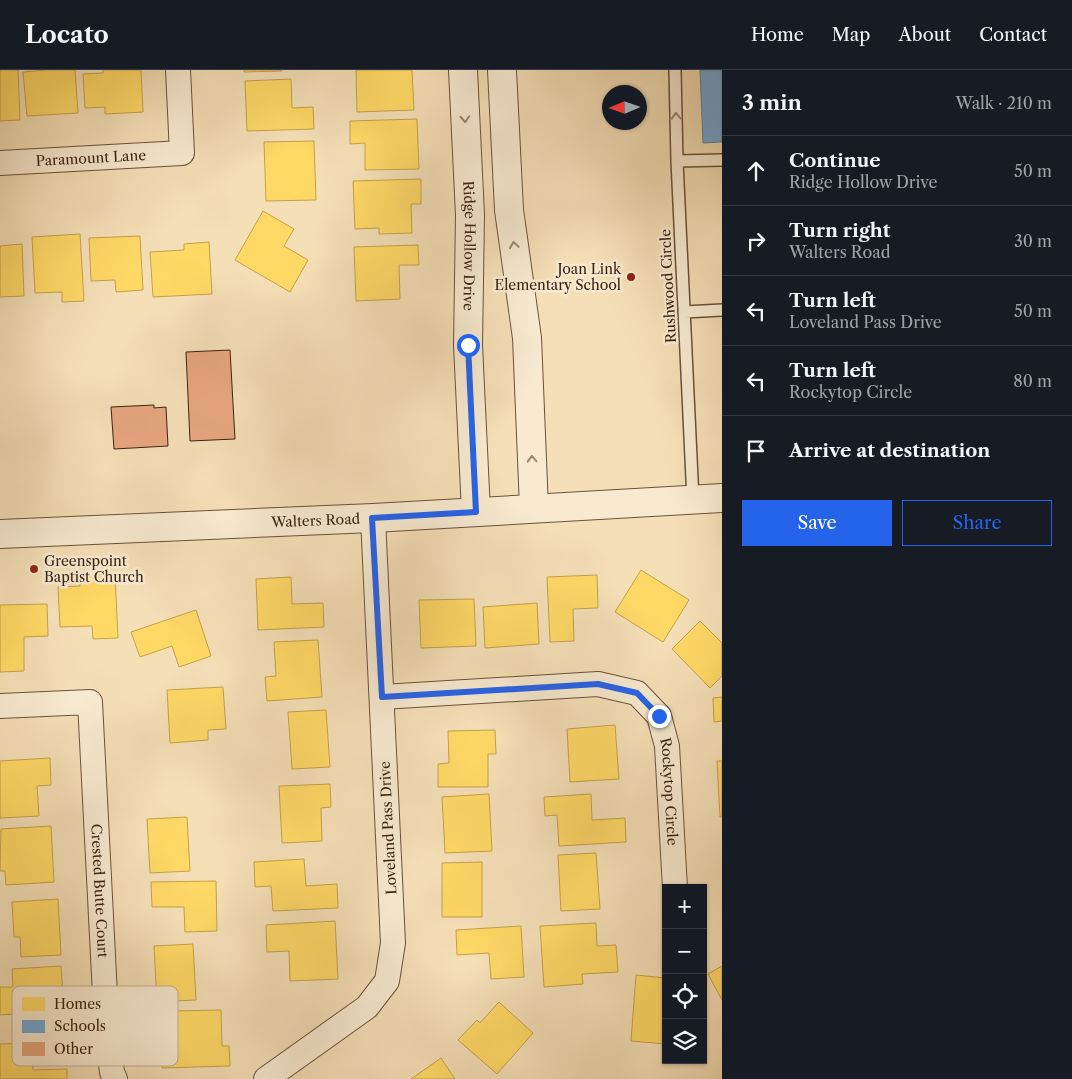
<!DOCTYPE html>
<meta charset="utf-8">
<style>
body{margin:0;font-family:"Libre Caslon Text",serif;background:#20242c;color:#f1f3f6}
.controls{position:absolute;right:15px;bottom:15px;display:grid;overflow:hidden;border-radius:0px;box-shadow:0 1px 4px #0004}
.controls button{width:45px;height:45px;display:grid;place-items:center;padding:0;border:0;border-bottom:1px solid #363941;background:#171b24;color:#f1f3f6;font:25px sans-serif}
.compass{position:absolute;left:602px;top:15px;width:45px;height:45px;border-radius:50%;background:#171b24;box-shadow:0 1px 4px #0004;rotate:268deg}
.stop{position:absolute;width:15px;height:15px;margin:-11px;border:4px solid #2563eb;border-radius:50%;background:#fff}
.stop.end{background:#2563eb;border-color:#fff;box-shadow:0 1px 5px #0008}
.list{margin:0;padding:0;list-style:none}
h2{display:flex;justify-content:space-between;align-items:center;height:65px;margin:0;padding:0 20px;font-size:21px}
h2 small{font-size:16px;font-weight:400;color:#9ea1a6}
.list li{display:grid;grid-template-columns:32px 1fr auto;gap:15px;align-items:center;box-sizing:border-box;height:70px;padding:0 20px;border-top:1px solid #363941}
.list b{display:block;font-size:19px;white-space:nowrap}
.list p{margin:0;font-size:16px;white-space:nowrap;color:#9ea1a6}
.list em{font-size:16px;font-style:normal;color:#9ea1a6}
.actions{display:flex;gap:10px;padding:15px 20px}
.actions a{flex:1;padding:11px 0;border:1px solid #2563eb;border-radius:0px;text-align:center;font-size:18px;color:#2563eb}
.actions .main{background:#2563eb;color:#fff}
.icon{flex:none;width:28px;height:28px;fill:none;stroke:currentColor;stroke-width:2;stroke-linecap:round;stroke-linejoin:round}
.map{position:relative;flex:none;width:722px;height:1009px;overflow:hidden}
header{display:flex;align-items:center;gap:30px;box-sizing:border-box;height:70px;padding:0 25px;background:#171b24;border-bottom:1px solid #363941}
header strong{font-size:24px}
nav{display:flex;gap:28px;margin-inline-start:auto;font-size:18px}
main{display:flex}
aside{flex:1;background:#171b24}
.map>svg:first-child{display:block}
.homes{fill:#ffd966;stroke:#c4a24c}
.schools{fill:#6fa8dc;stroke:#5f809f}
.building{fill:#e8a680;stroke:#3b2311}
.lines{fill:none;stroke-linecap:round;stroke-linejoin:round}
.service-casing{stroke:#6a523a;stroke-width:14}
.minor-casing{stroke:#6a523a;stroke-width:26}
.tertiary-casing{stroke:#6a523a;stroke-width:30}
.service{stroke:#f8ead0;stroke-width:11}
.minor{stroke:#f8ead0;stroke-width:24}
.tertiary{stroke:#f8ead0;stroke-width:28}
.oneway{stroke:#9a8670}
.route{stroke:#2563eb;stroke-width:6}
.poi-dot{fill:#8f2418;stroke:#f8ead0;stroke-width:2}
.labels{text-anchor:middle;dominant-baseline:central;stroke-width:5;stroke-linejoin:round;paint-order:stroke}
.street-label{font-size:14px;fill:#3b2311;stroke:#f8ead0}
.poi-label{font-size:14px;fill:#3b2311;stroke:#f8ead0;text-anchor:end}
.key{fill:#f8ead0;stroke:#bfae97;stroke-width:1}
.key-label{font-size:14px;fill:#3b2311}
</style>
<header>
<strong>Locato</strong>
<nav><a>Home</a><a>Map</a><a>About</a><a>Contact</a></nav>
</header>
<main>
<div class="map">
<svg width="722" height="1009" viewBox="0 0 722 1009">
<rect width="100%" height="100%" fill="#f5dfb7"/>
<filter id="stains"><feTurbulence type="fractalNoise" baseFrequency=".004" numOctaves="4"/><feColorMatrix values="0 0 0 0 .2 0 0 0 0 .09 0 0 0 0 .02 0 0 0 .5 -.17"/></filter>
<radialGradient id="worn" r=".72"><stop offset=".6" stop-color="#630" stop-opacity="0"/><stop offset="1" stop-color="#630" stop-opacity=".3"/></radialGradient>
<!-- homes -->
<path class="homes" d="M 0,0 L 18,0 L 20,50 L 0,51 Z
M 46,0 L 75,0 L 78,43 L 27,46 L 23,2 Z
M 103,0 L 141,0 L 143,42 L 105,44 L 105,37 L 85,38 L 83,4 L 103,3 Z
M 244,0 L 282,0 L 282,1 L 244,2 Z
M 356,0 L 412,0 L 414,40 L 357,42 Z
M 291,9 L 292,38 L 313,37 L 314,59 L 247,61 L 245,11 Z
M 417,49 L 419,99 L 365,100 L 365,73 L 350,74 L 350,51 Z
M 314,71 L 316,130 L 266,131 L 264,72 Z
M 421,109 L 421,134 L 411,134 L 412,163 L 379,164 L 379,158 L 355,159 L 353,111 Z
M 263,141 L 294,159 L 284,176 L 308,190 L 290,222 L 235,190 Z
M 80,164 L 84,231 L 62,232 L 62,222 L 35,223 L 32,167 Z
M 140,166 L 143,220 L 116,222 L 115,210 L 91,211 L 89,168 Z
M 209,172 L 212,224 L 153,227 L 150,182 L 184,180 L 184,174 Z
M 22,174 L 24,226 L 0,227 L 0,176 Z
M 418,175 L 419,195 L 399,195 L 400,229 L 356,231 L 354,177 Z
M 641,500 L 689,530 L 663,572 L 615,542 Z
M 115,504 L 118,568 L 93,569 L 92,556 L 60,557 L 58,517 L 80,516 L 79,505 Z
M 597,505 L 598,538 L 573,539 L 574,571 L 550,572 L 547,507 Z
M 291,507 L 292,534 L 323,533 L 324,557 L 258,560 L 256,509 Z
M 474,529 L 476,576 L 421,578 L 419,530 Z
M 537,533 L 539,574 L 485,578 L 483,537 Z
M 47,534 L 48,566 L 24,567 L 24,601 L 0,602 L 0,535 Z
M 196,540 L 211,586 L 179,597 L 172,576 L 140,587 L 131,562 Z
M 700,551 L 722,573 L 722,606 L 710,618 L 672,579 Z
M 318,570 L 322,627 L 267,631 L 265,607 L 276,606 L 274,572 Z
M 223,617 L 226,659 L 208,660 L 208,670 L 170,673 L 167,620 Z
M 722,627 L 722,651 L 714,652 L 713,628 Z
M 326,640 L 330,697 L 292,699 L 288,642 Z
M 615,655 L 619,709 L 570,712 L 567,659 Z
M 495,660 L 496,684 L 488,684 L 488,717 L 438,717 L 438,694 L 449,693 L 448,661 Z
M 50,688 L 51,715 L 37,716 L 39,746 L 0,748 L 0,691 Z
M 717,691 L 722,691 L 722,747 L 720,747 Z
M 330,714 L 331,737 L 321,738 L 322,771 L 282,773 L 279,716 Z
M 489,724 L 492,781 L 445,783 L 442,727 Z
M 591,724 L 592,750 L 625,748 L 626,772 L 559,776 L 557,745 L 545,746 L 544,727 Z
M 187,747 L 190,801 L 150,803 L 147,749 Z
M 51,756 L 54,812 L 6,815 L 5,801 L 0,801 L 1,759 Z
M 596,783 L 600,839 L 561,841 L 558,785 Z
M 304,789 L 306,816 L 337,814 L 338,838 L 273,841 L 271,816 L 255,817 L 254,792 Z
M 482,792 L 482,847 L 442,847 L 442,793 Z
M 216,811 L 217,861 L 185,862 L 184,837 L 152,837 L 151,812 Z
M 58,829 L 61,885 L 21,887 L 20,867 L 14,867 L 12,832 Z
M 335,851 L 338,909 L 290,911 L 289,881 L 267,882 L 266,855 Z
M 596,853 L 597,876 L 616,875 L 618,902 L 582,904 L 583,914 L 544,917 L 540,856 Z
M 521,856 L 524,907 L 491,909 L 489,883 L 457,885 L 456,860 Z
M 193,874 L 196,930 L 157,932 L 154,876 Z
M 61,896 L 65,954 L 15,957 L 14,944 L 0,945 L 0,917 L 13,917 L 12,899 Z
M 722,896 L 722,930 L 708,904 Z
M 636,905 L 666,908 L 666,974 L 631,971 Z
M 499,932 L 533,963 L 497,1004 L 458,970 L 477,950 L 480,953 Z
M 221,940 L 222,976 L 229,976 L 230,996 L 162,998 L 161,974 L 174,974 L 173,941 Z
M 33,973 L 33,1000 L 67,999 L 67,1009 L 0,1009 L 0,974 Z
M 441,988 L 455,1009 L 411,1009 Z"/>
<!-- schools -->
<path class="schools" d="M 700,0 L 722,0 L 722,72 L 703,73 Z"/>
<!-- building -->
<path class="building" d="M 230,280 L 235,369 L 190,371 L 186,282 Z
M 154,335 L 154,338 L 166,337 L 168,376 L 114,379 L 111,337 Z"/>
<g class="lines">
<!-- service casing -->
<g class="service-casing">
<path id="service" d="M 675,0 L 677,91 L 693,430
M 677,91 L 722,90
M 685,242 L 722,240"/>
</g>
<!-- minor casing -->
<g class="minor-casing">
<g id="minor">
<path id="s1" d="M 0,93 L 182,83 L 178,0"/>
<path id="s2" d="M 382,627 L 598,614 L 637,623 L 659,646 L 667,676 L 675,818"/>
<path id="s3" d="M 0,636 L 90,632 L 107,964 L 112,1002 L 115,1009"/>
<path d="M 266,1009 L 367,937 L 387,911 L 393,873 L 373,448"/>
</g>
</g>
<!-- tertiary casing -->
<g class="tertiary-casing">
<g id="tertiary">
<path id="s4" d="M 463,0 L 470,145 L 468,275 L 476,442"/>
<path d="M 502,0 L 509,140 L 527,268 L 534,438"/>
<path id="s5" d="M 0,464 L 373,448 L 722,428"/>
</g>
</g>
<!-- service -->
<use href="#service" class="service"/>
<!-- minor -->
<use href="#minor" class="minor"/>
<!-- tertiary -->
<use href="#tertiary" class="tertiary"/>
</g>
<!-- one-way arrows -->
<defs><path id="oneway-chevron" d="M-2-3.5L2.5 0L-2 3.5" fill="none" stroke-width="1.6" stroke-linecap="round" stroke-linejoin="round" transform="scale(1.25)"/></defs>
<g class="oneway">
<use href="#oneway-chevron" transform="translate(676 46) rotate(-91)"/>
<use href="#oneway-chevron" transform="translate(465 49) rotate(87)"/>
<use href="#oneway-chevron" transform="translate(514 175) rotate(-98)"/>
<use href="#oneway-chevron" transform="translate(532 389) rotate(-92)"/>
</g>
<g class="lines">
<!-- route -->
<path class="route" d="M 468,275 L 476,442 L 372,448 L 382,627 L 598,614 L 637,623 L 659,646"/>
</g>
<!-- markers -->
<g class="poi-dot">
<circle cx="631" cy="207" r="5"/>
<circle cx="34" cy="499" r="5"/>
</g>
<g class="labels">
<!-- street labels -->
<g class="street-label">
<text stroke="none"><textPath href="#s1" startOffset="91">Paramount Lane</textPath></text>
<text stroke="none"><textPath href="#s4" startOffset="176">Ridge Hollow Drive</textPath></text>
<text transform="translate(668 216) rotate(-93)">Rushwood Circle</text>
<text stroke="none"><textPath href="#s5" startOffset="316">Walters Road</textPath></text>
<text stroke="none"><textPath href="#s2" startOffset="365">Rockytop Circle</textPath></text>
<text transform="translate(388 758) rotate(-93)">Loveland Pass Drive</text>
<text stroke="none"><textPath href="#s3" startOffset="279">Crested Butte Court</textPath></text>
</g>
<!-- poi labels -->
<g class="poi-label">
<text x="621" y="199">Joan Link<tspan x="621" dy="16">Elementary School</tspan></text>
<text x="44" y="491" text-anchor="start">Greenspoint<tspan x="44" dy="16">Baptist Church</tspan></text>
</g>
</g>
<!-- legend -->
<rect x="12" y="916" width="166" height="80" rx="8" class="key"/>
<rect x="22" y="927" width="23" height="14" fill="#ffd966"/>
<rect x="22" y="950" width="23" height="13" fill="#6fa8dc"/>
<rect x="22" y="972" width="23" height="14" fill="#e8a680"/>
<g class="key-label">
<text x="54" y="939">Homes</text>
<text x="54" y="961">Schools</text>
<text x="54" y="984">Other</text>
</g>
<rect width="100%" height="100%" filter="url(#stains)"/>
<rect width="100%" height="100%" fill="url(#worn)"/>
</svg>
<div class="controls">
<button>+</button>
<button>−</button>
<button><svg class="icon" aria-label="locate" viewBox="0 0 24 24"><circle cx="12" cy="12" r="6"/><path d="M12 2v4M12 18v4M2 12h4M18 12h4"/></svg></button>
<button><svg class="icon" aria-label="layers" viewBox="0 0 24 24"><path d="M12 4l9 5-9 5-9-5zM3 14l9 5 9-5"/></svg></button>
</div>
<svg class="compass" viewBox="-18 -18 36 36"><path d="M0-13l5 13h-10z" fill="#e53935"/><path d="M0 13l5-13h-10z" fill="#9ea1a6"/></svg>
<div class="stop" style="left:468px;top:275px"></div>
<div class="stop end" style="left:659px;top:646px"></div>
</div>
<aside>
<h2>3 min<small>Walk · 210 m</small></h2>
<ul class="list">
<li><svg class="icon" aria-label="ahead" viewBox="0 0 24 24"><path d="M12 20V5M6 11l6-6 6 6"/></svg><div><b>Continue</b><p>Ridge Hollow Drive</p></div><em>50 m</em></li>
<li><svg class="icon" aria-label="right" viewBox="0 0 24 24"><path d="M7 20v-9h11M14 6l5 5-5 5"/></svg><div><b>Turn right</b><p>Walters Road</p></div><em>30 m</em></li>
<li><svg class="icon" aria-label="left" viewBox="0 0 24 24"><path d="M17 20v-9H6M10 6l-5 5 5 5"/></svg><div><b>Turn left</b><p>Loveland Pass Drive</p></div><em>50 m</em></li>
<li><svg class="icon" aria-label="left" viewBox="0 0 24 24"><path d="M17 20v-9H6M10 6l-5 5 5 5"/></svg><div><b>Turn left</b><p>Rockytop Circle</p></div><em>80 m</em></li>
<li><svg class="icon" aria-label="arrive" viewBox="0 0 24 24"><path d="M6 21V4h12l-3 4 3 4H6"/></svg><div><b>Arrive at destination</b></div></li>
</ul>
<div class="actions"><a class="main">Save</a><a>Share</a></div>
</aside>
</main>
